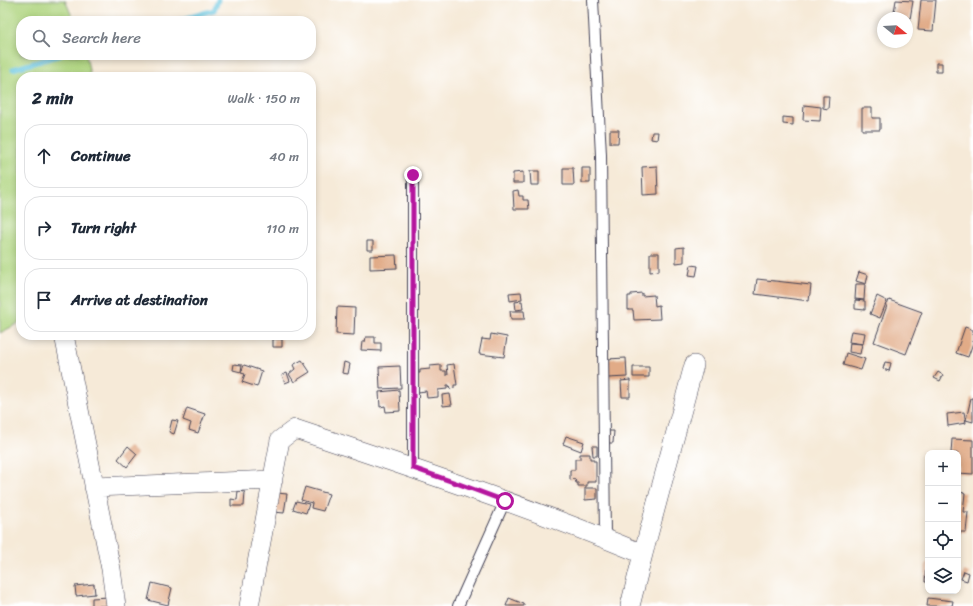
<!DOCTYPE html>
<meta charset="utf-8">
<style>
body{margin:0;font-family:Sriracha,sans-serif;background:#f2f2f3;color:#1f2937}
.controls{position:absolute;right:12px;bottom:12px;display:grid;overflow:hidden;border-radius:8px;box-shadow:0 2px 6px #0003}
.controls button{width:36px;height:36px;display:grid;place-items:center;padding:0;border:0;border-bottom:1px solid #e0e1e3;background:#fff;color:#1f2937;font:20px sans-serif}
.compass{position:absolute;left:877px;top:12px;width:36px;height:36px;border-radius:50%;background:#fff;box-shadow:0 2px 6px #0003;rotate:108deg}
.stop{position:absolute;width:12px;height:12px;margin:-9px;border:3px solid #b5179e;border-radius:50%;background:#fff}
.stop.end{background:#b5179e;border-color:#fff;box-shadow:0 1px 4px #0008}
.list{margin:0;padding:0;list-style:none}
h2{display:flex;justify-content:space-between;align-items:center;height:52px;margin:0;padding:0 16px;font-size:17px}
h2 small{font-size:13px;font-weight:400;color:#747a83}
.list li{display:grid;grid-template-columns:26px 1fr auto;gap:12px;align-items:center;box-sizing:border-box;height:64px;margin:0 8px 8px;padding:0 8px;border:1px solid #e0e1e3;border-radius:16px}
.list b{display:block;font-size:15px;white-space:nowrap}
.list em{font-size:13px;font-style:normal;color:#747a83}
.icon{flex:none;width:22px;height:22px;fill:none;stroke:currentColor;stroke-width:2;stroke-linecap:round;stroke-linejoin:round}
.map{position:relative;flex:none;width:973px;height:606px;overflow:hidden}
.search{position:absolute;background:#fff;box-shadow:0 2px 6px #0003;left:16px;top:16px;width:300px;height:44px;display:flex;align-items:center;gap:10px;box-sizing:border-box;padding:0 14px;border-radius:16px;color:#747a83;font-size:15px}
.panel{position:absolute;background:#fff;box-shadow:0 2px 6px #0003;left:16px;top:72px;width:300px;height:268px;border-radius:16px}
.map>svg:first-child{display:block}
.green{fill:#aed47e;stroke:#687b5c}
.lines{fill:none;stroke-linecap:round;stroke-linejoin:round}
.stream{stroke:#5ec2dd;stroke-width:5}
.building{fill:#e1ab87}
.lane-casing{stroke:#424053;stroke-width:12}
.street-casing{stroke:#424053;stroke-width:20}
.lane{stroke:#fff;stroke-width:10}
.street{stroke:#fff;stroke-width:19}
.route{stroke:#b5179e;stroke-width:5}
</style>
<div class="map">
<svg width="973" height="606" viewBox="0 0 973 606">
<rect width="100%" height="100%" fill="#fff"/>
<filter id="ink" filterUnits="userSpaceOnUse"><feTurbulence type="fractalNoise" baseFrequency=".025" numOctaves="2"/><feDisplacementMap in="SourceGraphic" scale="8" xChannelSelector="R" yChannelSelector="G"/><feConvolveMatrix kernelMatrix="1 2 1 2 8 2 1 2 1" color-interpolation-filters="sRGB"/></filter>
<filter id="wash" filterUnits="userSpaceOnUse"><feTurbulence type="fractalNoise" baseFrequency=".012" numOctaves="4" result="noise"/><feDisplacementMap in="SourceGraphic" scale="16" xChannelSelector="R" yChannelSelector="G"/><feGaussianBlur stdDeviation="0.9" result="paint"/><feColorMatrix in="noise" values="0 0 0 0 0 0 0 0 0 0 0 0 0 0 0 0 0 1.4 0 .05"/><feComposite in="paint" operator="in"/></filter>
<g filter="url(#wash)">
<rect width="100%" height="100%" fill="#f6ead8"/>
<!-- green -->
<path class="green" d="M 0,0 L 65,0 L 74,21 L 21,21 L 21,55 L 86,55 L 90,75 L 90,77 L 21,77 L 21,322 L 0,333 Z"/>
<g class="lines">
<!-- stream -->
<path class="stream" d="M 177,21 L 214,10 L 218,0
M 13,69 L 61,55"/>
</g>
<g id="blocks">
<!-- building -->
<path class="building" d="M 896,0 L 913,1 L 908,31 L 907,18 L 893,18 Z
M 921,0 L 936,0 L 933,31 L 918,30 Z
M 936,63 L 942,63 L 942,72 L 936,72 Z
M 823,96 L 829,96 L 828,109 L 823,108 Z
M 804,105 L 821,107 L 820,121 L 803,120 Z
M 862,108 L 872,108 L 872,118 L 880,118 L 880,130 L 862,130 Z
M 783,117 L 793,118 L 793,125 L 783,124 Z
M 610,130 L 619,130 L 618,143 L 610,143 Z
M 652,132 L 658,132 L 657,140 L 651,139 Z
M 657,166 L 658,194 L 643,195 L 642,167 Z
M 563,168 L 573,168 L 574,185 L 563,185 Z
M 582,168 L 590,168 L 590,183 L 582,183 Z
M 530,171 L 539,171 L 539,185 L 531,185 Z
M 523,172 L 523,183 L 513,183 L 513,173 Z
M 518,190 L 519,196 L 523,196 L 523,200 L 528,200 L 529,209 L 514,209 L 513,191 Z
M 367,241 L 373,241 L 373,250 L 367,250 Z
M 684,247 L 684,262 L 676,263 L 676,248 Z
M 650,253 L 659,253 L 659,271 L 650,272 Z
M 396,255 L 397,268 L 370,269 L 370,256 Z
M 691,265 L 698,266 L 696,276 L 689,275 Z
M 859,272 L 868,275 L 866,284 L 856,281 Z
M 757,279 L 811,285 L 809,301 L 755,294 Z
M 856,284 L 865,284 L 864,300 L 855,299 Z
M 521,292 L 522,299 L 510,301 L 509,293 Z
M 642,293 L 642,296 L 654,295 L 655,306 L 659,305 L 660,319 L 634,320 L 633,310 L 628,310 L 628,296 L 631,296 L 631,294 Z
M 877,296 L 887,301 L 880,318 L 870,314 Z
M 855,300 L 865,301 L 865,310 L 855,309 Z
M 889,300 L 922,312 L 906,354 L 874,342 Z
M 522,301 L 523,309 L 516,310 L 515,302 Z
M 337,307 L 355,308 L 354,335 L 336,334 Z
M 510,311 L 524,311 L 525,319 L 511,319 Z
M 965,327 L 973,330 L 973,343 L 968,357 L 956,353 Z
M 851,331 L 865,333 L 863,344 L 849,342 Z
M 491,334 L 507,337 L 504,357 L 479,354 L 482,339 L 490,340 Z
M 366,337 L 375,337 L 375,343 L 381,343 L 381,351 L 361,350 L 362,342 L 365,342 Z
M 273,339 L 282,339 L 282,347 L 273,347 Z
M 850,343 L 862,344 L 860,354 L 849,352 Z
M 846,353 L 865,359 L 861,370 L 843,365 Z
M 626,358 L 627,377 L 608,378 L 607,359 Z
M 302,360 L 310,372 L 294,382 L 289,374 L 295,369 L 293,365 Z
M 344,362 L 350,364 L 348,374 L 342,373 Z
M 885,362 L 891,363 L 889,371 L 883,369 Z
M 234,364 L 242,365 L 241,372 L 233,370 Z
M 454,364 L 457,385 L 454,385 L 454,388 L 450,389 L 449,385 L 447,385 L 447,389 L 438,390 L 438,397 L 427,398 L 426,391 L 418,392 L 416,373 L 420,373 L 420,370 L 430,369 L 430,366 L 441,365 L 441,371 L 446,371 L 446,375 L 448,375 L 447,365 Z
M 244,365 L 262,371 L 257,387 L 242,382 L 245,374 L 241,373 Z
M 400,366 L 401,388 L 380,389 L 379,367 Z
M 633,367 L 649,367 L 649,377 L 633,377 Z
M 938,372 L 943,375 L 940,381 L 934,378 Z
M 287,373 L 290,381 L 285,383 L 282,375 Z
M 630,380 L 630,397 L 622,397 L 621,381 Z
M 399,390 L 400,411 L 386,412 L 385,406 L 380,407 L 379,392 Z
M 450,394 L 452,405 L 443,406 L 442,395 Z
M 971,398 L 973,398 L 973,422 L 966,420 Z
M 187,408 L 205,414 L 198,433 L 189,430 L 191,423 L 183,420 Z
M 964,412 L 966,423 L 948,426 L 947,414 Z
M 172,420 L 178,421 L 174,434 L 169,432 Z
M 609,431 L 614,431 L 613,443 L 608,443 Z
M 566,436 L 584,442 L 581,451 L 563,444 Z
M 952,439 L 973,440 L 973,474 L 958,473 L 958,453 L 951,453 Z
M 128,446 L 137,454 L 127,467 L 118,459 Z
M 592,446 L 597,446 L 597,456 L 593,456 Z
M 580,454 L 590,454 L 590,459 L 593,459 L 593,461 L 596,461 L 596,482 L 587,482 L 587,486 L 578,486 L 578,483 L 576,483 L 575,479 L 570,480 L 570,470 L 575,470 L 575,459 L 580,459 Z
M 305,487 L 329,494 L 323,511 L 311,508 L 312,503 L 301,500 Z
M 585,488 L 597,488 L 597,499 L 585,500 Z
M 238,491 L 245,492 L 244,506 L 231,506 L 231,499 L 237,500 Z
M 958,492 L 965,493 L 963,512 L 968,512 L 966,532 L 960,532 L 959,543 Z
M 277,493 L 287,494 L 284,513 L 274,512 Z
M 296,501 L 309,504 L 306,513 L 293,509 Z
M 926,563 L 928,563 L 928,582 L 925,582 Z
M 964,571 L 969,573 L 967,581 L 961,579 Z
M 152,583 L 172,588 L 168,605 L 148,600 Z
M 94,584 L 95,594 L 76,596 L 75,586 Z
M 109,597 L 109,606 L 92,606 L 92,598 Z
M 509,598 L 524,604 L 524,606 L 506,606 Z
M 928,598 L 953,601 L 952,606 L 927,606 Z"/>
</g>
</g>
<g filter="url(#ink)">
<use href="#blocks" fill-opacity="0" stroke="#424053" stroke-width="1"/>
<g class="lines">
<!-- lane casing -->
<g class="lane-casing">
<path id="lane" d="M 593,0 L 601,155 L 605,539
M 413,468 L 413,175
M 458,606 L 505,501"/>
</g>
<!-- street casing -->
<g class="street-casing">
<path id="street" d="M 64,335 L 111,569 L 116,606
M 94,487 L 273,480
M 249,606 L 280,440 L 295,429 C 412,468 529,507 643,554 L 694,365
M 630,606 L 643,554"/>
</g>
<!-- lane -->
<use href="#lane" class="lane"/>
<!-- street -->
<use href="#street" class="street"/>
</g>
</g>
<g class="lines" filter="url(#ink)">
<!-- route -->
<path class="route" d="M 413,175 L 413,468 L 459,484 L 505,501"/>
</g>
</svg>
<div class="controls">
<button>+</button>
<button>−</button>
<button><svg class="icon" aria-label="locate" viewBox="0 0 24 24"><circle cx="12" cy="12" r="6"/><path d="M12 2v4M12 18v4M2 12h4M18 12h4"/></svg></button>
<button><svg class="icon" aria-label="layers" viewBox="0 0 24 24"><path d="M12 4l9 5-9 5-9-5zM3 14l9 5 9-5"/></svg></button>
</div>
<svg class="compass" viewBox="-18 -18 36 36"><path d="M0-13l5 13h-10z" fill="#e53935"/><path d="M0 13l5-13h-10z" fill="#747a83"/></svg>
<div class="stop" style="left:505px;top:501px"></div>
<div class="stop end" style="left:413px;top:175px"></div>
<div class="search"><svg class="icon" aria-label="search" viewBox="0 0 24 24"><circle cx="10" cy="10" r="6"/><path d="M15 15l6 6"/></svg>Search here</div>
<section class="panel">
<h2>2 min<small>Walk · 150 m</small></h2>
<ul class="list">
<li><svg class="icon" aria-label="ahead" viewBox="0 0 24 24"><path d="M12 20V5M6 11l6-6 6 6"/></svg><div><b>Continue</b></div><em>40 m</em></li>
<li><svg class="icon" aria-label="right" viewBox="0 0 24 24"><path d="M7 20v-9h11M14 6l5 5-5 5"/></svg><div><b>Turn right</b></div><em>110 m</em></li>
<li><svg class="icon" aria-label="arrive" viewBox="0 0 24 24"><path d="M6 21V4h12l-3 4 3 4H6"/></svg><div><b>Arrive at destination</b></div></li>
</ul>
</section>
</div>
